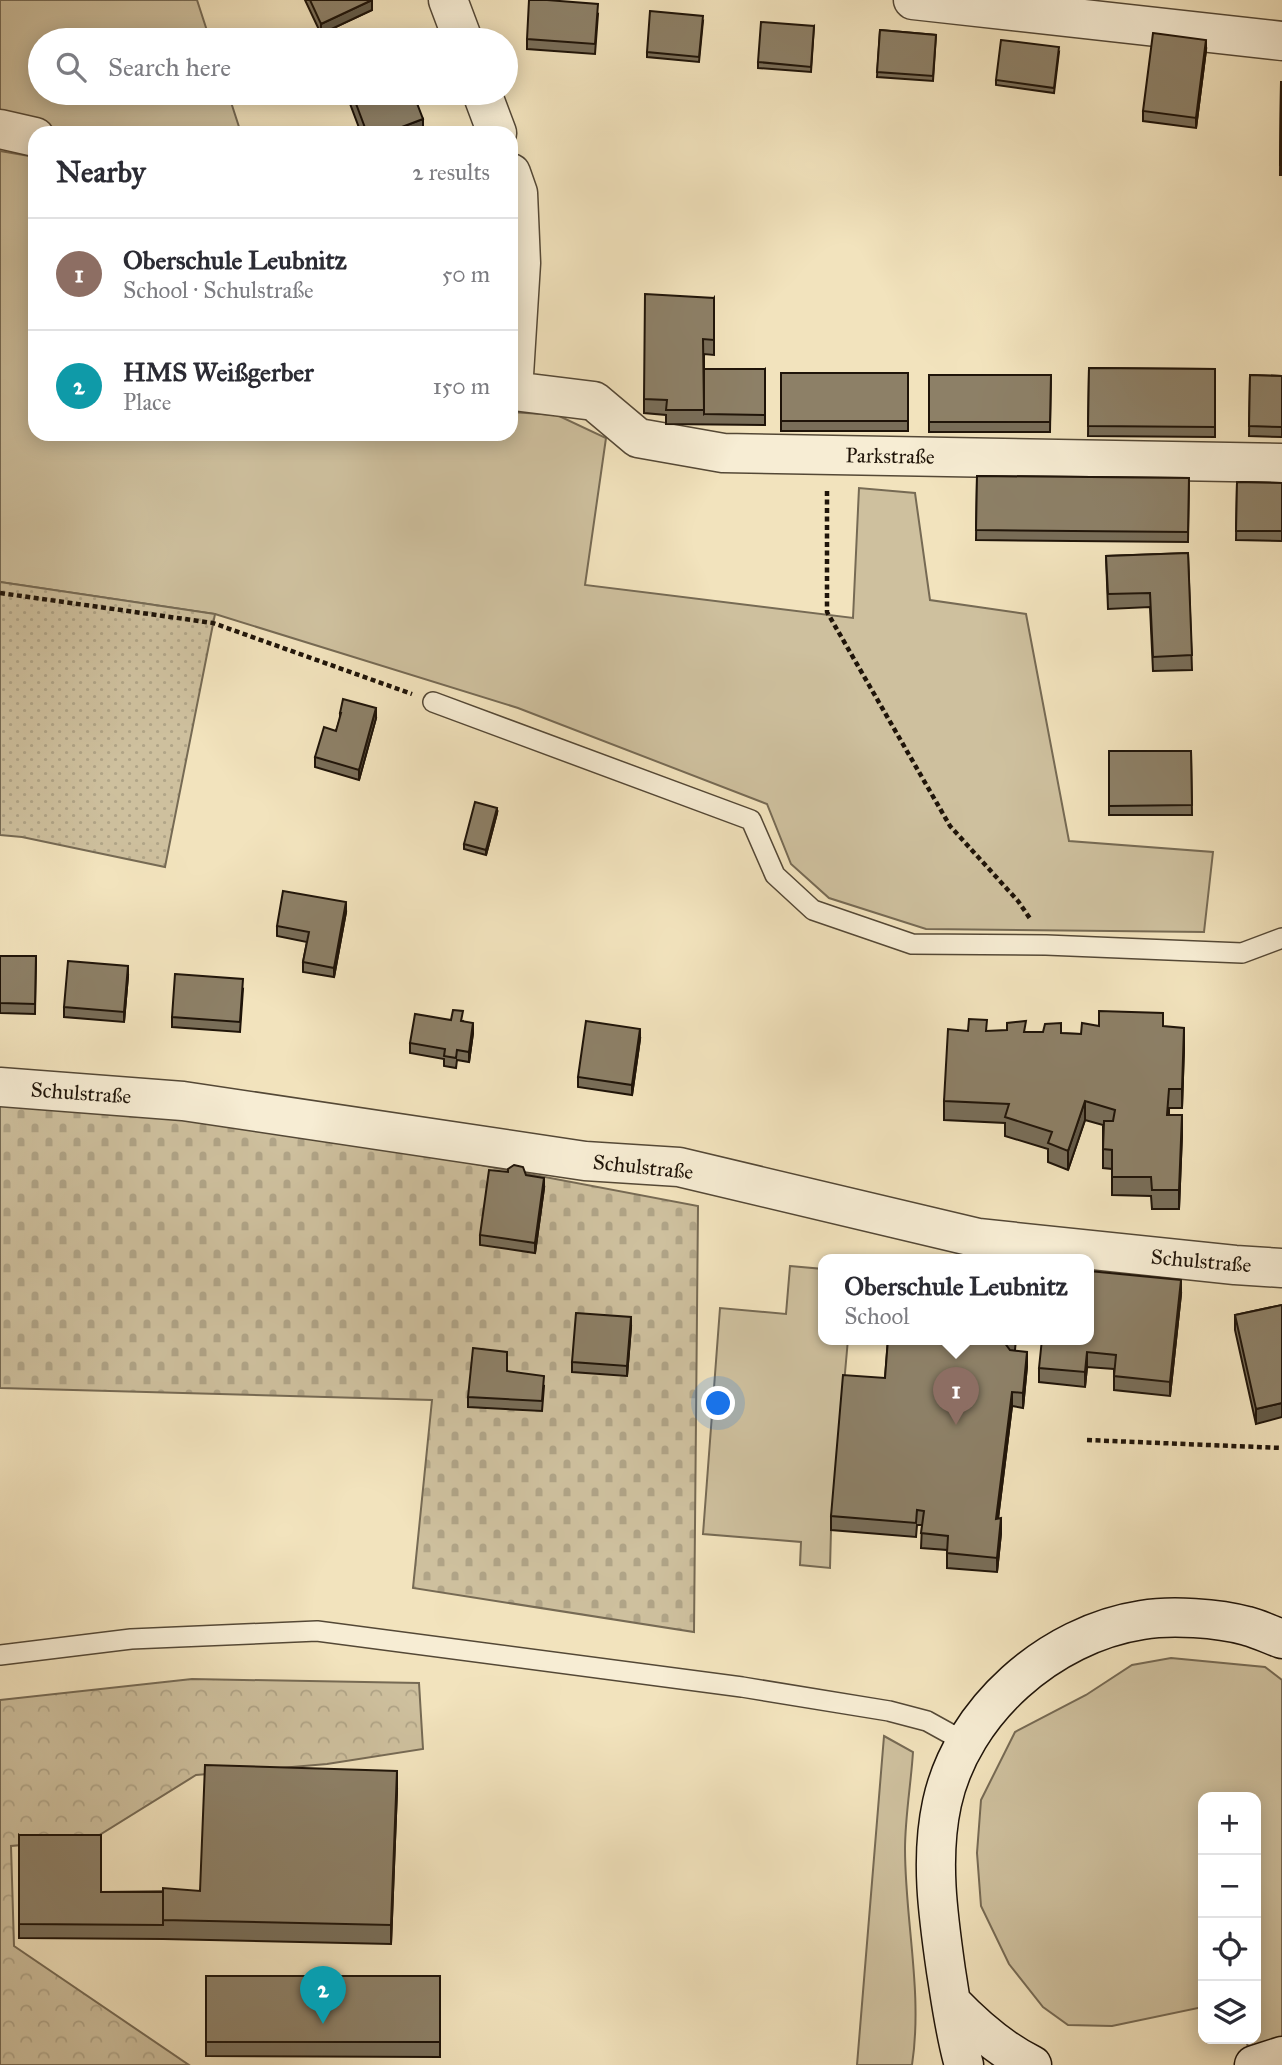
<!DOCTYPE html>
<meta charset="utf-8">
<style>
body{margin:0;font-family:"IM FELL Great Primer",serif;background:#f2f2f3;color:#2b2b33}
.controls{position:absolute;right:21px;bottom:21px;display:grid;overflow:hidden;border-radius:14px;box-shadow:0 4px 18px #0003}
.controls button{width:63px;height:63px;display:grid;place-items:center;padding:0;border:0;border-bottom:2px solid #e1e1e2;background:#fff;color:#2b2b33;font:35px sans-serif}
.you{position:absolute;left:719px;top:1404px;width:24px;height:24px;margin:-18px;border:5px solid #fff;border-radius:50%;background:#1a73e8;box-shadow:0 0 0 10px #1a73e833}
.badge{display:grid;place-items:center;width:46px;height:46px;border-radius:50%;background:#8f2418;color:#fff;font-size:23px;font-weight:700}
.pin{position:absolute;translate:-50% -58px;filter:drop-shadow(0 2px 4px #0008)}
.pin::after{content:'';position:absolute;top:37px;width:24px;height:21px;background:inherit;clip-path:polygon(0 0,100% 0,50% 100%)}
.popup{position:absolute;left:818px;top:1254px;width:276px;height:91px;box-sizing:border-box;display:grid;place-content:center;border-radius:14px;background:#fff;filter:drop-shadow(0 2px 5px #0005);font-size:23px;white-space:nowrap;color:#7c7c81}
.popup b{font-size:26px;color:#2b2b33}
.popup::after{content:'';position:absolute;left:50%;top:100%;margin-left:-14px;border:14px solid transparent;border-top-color:#fff}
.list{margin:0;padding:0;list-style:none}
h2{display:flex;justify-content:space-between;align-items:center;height:91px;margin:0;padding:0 28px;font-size:30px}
h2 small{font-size:23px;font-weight:400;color:#7c7c81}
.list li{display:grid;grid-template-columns:46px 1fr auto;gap:21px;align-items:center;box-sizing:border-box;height:112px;padding:0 28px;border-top:2px solid #e1e1e2}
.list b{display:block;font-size:26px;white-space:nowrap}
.list p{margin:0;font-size:23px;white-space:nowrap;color:#7c7c81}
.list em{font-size:23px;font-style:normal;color:#7c7c81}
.icon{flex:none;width:38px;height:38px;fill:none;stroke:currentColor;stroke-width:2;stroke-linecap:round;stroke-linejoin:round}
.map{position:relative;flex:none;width:1282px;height:2065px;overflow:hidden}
.search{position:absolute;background:#fff;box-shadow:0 4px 18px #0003;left:28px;top:28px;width:490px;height:77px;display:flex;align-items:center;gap:18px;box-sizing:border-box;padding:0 24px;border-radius:38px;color:#7c7c81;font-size:26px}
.panel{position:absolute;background:#fff;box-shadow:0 4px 18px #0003;left:28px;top:126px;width:490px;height:315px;border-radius:21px}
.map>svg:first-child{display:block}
.grass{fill:#cec09e;stroke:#766a54;stroke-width:2}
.forest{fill:url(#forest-crowns);stroke:#766a54;stroke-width:2}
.cemetery{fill:url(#cemetery-stones);stroke:#766a54;stroke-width:2}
.park{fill:url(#park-dots);stroke:#766a54;stroke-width:2}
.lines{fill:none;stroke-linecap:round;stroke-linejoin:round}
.service-casing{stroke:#544836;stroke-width:22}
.minor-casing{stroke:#544836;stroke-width:41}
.secondary-casing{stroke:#1f1409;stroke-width:41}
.path{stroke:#1f1409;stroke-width:4.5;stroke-dasharray:5 3.5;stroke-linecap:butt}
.service{stroke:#f7edd4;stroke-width:19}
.minor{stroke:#f7edd4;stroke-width:38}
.secondary{stroke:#f7edd4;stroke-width:38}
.wall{fill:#796e59;stroke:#1f1409;stroke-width:2}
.shaded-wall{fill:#635a48;stroke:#1f1409;stroke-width:2}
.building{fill:#8d8067;stroke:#1f1409;stroke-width:2}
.labels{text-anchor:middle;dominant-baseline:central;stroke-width:5;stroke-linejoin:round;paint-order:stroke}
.street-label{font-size:21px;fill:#1f1409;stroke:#f7edd4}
</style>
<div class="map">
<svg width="1282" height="2065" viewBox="0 0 1282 2065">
<defs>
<pattern id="forest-crowns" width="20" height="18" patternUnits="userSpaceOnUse" patternTransform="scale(1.75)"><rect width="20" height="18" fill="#cec09e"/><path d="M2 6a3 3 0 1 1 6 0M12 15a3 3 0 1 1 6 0" fill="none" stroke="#b0a487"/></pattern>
<pattern id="cemetery-stones" width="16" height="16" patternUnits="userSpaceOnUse" patternTransform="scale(1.75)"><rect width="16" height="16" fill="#cec09e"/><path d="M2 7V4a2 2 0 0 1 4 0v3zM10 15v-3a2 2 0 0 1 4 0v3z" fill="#b0a487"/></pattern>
<pattern id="park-dots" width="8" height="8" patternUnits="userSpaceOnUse" patternTransform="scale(1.75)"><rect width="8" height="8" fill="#cec09e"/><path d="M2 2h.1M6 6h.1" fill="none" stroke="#b0a487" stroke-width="1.8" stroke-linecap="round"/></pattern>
</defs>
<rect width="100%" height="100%" fill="#f2e3bd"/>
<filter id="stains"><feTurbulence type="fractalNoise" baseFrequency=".00286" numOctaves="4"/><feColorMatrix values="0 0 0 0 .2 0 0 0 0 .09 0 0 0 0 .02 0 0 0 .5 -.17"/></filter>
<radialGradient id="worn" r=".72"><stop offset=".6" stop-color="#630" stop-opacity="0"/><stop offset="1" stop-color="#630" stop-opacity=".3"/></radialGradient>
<!-- grass -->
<path class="grass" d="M 0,0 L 197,0 L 210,40 L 40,40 L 40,93 L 228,93 L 241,133 L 67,133 L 0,118 Z
M 0,151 L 35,157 L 35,434 L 511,434 L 511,412 L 557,415 L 606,438 L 585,585 L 853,618 L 859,488 L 915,493 L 930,600 L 1026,614 L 1069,841 L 1213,852 L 1204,932 L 926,929 L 829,898 L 791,864 L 767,804 L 518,708 L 215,614 L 0,582 Z
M 790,1266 L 823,1269 L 823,1339 L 848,1339 L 831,1530 L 830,1568 L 800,1565 L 801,1542 L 703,1534 L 720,1308 L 786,1314 Z
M 1171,1658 L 1265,1667 L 1282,1680 L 1282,2065 L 1252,2065 L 1246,2039 L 1256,2039 L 1256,1797 L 1203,1797 L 1203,2007 L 1112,2026 L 1068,2025 L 1043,2007 L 1009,1964 L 981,1906 L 977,1853 L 981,1800 L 1015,1732 L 1086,1695 L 1132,1665 Z
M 884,1736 L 913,1752 C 911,1784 905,1817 905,1849 C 905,1921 923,1993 912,2065 L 857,2065 Z"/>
<!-- forest -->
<path class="forest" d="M 192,1679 L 419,1683 L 423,1749 L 327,1764 L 196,1775 L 93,1839 L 11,1846 L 14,1946 L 189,2065 L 0,2065 L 0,1700 Z"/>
<!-- cemetery -->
<path class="cemetery" d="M 0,1101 L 291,1129 L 698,1206 L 694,1632 L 413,1588 L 432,1400 L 0,1388 Z"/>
<!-- park -->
<path class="park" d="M 0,582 L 215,614 L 165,867 L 22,837 L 0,835 Z"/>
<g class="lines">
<!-- service casing -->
<g class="service-casing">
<path id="service" d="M 433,702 L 751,820 L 775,875 L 813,910 L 912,944 L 1046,945 L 1242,953 L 1282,938
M 0,1655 L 131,1639 L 317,1631 L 742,1687 L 889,1711 L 927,1721 L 965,1742"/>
</g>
<!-- minor casing -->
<g class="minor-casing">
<path id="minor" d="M 448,0 L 463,40
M 913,0 L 1282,41
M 482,93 L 497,133
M 0,129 L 35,137
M 511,173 L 518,193 L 521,263 L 513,391 L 594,401 L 638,438 L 723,453 L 1282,463
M 0,1087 L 183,1101 L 585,1161 L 679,1167 L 978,1238 L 1235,1265 L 1282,1268"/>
</g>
<!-- secondary casing -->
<g class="secondary-casing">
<path id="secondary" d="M 951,2002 C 975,2027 1001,2050 1032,2065
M 964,2065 C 955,2034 951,2002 946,1971 C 938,1915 930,1858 942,1803 C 962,1711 1050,1634 1142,1620 C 1171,1615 1218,1618 1247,1626 C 1259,1629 1271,1635 1282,1639
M 1254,2065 L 1282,2056"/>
</g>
<!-- path -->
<path class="path" d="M 827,491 L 827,612 L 950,826 L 1018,901 L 1031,920
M 0,593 L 213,623 L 412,694
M 1087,1440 L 1282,1448"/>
<!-- service -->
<use href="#service" class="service"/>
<!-- minor -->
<use href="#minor" class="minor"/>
<!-- secondary -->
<use href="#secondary" class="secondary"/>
</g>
<!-- wall -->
<path class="wall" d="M 305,0 L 371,0 L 372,10 L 321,34 Z
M 598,14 L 595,54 L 527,49 L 527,39 Z
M 703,21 L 699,62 L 647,57 L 647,52 Z
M 814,26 L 811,72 L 758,68 L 758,62 Z
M 880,30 L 936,35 L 933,81 L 877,77 Z
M 1206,50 L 1196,128 L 1143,121 L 1143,111 Z
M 1059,52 L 1054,93 L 996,85 L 996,80 Z
M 1281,82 L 1282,82 L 1282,175 L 1280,175 Z
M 346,93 L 413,93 L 423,133 L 361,133 Z
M 714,298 L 714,355 L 704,354 L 704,414 L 765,369 L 765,425 L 666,424 L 666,415 L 644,413 L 644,399 Z
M 1089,368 L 1215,369 L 1215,437 L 1088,436 Z
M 781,373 L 908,373 L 908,431 L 781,431 Z
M 929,375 L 1051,375 L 1050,432 L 929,432 Z
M 1250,375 L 1282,376 L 1282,437 L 1249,436 Z
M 977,476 L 1189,478 L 1188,542 L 976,540 Z
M 1237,482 L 1282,483 L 1282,541 L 1236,540 Z
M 1188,553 L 1192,670 L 1153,671 L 1150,607 L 1108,609 L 1106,556 Z
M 340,713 L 376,718 L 359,780 L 315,767 L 315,757 L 336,731 L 340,719 Z
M 1109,751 L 1191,751 L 1192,815 L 1109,815 Z
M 497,813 L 486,855 L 464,849 L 464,844 Z
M 346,912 L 334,977 L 303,972 L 303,962 L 307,942 L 277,936 L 277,926 Z
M 0,956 L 36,956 L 35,1014 L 0,1013 Z
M 128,976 L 124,1022 L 64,1017 L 64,1007 Z
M 243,989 L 240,1032 L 172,1027 L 172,1017 Z
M 463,1021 L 473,1033 L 469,1062 L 457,1060 L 456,1068 L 444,1066 L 444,1059 L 410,1053 L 410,1043 Z
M 1099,1026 L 1163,1027 L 1184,1047 L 1182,1108 L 1169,1108 L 1169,1115 L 1182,1134 L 1179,1209 L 1152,1209 L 1151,1196 L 1112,1195 L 1112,1169 L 1103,1168 L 1103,1125 L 1085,1120 L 1068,1170 L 1048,1162 L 1048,1149 L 1005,1136 L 1005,1123 L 944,1120 L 944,1101 L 968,1031 L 1081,1034 Z
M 640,1039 L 632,1095 L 578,1087 L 578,1077 Z
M 544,1188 L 535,1253 L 480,1245 L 480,1235 Z
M 1181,1294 L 1170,1396 L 1114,1390 L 1114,1369 L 1087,1367 L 1085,1387 L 1039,1382 L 1039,1368 Z
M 1282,1305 L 1256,1424 L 1235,1330 L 1235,1315 Z
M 631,1327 L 627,1376 L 572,1372 L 572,1362 Z
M 888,1339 L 1016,1339 L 1015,1350 L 1027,1366 L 1023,1408 L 1012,1406 L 998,1519 L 1001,1533 L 997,1572 L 947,1568 L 947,1550 L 921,1548 L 922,1525 L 917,1525 L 916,1537 L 831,1530 L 831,1516 L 885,1378 Z
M 544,1386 L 542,1411 L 468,1407 L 468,1397 Z
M 397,1790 L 391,1944 L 163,1939 L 19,1938 L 19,1835 L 101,1892 L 200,1891 Z
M 206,1976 L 440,1976 L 440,2057 L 206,2056 Z"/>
<!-- shaded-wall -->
<path class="shaded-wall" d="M 372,0 L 372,10 L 321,34 L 321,24 Z
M 1206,40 L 1206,50 L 1196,128 L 1196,118 Z
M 423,119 L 423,133 L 386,133 Z
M 376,708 L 376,718 L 359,780 L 359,770 Z
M 497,808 L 497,813 L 486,855 L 486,850 Z
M 346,902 L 346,912 L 334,977 L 334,968 Z
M 128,966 L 128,976 L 124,1022 L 124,1012 Z
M 473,1023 L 473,1033 L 469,1062 L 469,1052 Z
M 1184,1028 L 1184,1047 L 1182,1108 L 1182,1089 Z
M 640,1029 L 640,1039 L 632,1095 L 632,1085 Z
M 1085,1101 L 1085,1120 L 1068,1170 L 1068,1151 Z
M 1182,1115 L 1182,1134 L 1179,1209 L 1179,1190 Z
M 544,1178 L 544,1188 L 535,1253 L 535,1243 Z
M 1181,1280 L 1181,1294 L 1170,1396 L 1170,1382 Z
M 631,1317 L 631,1327 L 627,1376 L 627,1366 Z
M 1027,1352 L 1027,1366 L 1023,1408 L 1023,1393 Z
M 1087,1352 L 1087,1367 L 1085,1387 L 1085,1372 Z
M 1012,1392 L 1012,1406 L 996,1534 L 996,1519 Z
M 1282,1403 L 1282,1417 L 1256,1424 L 1256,1409 Z
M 1001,1518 L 1001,1533 L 997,1572 L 997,1558 Z
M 397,1771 L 397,1790 L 391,1944 L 391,1925 Z"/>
<!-- building -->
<path class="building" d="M 310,0 L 372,0 L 321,24 Z
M 529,0 L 547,0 L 598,4 L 595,44 L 527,39 Z
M 650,11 L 703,16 L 699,57 L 647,52 Z
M 761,22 L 814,26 L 811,67 L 758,62 Z
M 880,30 L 936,35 L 933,76 L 877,72 Z
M 1153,33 L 1206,40 L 1196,118 L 1143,111 Z
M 1001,40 L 1059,47 L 1054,88 L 996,80 Z
M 1281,82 L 1282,82 L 1282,165 L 1280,165 Z
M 352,93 L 413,93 L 423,119 L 386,133 L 367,133 Z
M 645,294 L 714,298 L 714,340 L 703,339 L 704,410 L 666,410 L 667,400 L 644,399 Z
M 1089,368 L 1215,369 L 1215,427 L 1088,426 Z
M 704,369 L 765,369 L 765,415 L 704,414 Z
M 781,373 L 908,373 L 908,421 L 781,421 Z
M 929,375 L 1051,375 L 1050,422 L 929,422 Z
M 1250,375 L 1282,376 L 1282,427 L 1249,426 Z
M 977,476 L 1189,478 L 1188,532 L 976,530 Z
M 1237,482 L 1282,483 L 1282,531 L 1236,531 Z
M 1188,553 L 1192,655 L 1153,657 L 1150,593 L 1108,594 L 1106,556 Z
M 343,699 L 376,708 L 359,770 L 315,757 L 324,727 L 336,731 L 341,713 L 340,713 Z
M 1109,751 L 1191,751 L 1192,805 L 1109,806 Z
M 475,802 L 497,808 L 486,850 L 464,844 Z
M 283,891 L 346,902 L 334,968 L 303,962 L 309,932 L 277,926 Z
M 0,956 L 36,956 L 35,1004 L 0,1003 Z
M 68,961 L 128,966 L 124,1012 L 64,1007 Z
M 175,974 L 243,979 L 240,1022 L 172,1017 Z
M 453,1010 L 463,1011 L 461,1021 L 473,1023 L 469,1052 L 457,1050 L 456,1058 L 444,1056 L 445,1049 L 410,1043 L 415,1014 L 451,1020 Z
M 1099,1011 L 1163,1013 L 1163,1026 L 1184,1028 L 1182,1089 L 1169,1089 L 1167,1115 L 1182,1115 L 1179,1190 L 1152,1190 L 1151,1177 L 1112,1177 L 1112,1150 L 1103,1149 L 1104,1121 L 1113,1121 L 1115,1110 L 1085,1101 L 1068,1151 L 1048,1143 L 1052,1132 L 1005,1117 L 1009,1104 L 944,1101 L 948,1029 L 968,1031 L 969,1019 L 987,1020 L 986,1031 L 1007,1030 L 1007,1023 L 1026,1021 L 1024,1032 L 1043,1032 L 1045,1024 L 1061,1023 L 1061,1033 L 1081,1034 L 1082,1023 L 1099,1026 Z
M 586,1021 L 640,1029 L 632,1085 L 578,1077 Z
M 514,1165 L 523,1167 L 526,1175 L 544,1178 L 535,1243 L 480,1235 L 489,1170 L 508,1172 L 508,1169 Z
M 1089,1271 L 1181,1280 L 1170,1382 L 1114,1376 L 1116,1355 L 1087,1352 L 1085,1372 L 1039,1368 L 1042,1339 L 1089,1339 Z
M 1282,1305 L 1282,1403 L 1256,1409 L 1235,1315 Z
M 576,1313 L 631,1317 L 627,1366 L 572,1362 Z
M 888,1339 L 1004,1339 L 1004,1342 L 1010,1350 L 1027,1352 L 1023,1393 L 1012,1392 L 996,1519 L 1001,1518 L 997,1558 L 947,1553 L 948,1536 L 921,1533 L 924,1511 L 917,1510 L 916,1523 L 831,1516 L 843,1375 L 885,1378 Z
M 473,1348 L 507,1352 L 507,1371 L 544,1376 L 542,1401 L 468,1397 Z
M 205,1765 L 397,1771 L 391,1925 L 163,1920 L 163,1888 L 200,1891 Z
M 19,1835 L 101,1835 L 101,1892 L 163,1892 L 163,1925 L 19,1924 Z
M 206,1976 L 440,1976 L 440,2042 L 206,2042 Z"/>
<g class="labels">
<!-- street labels -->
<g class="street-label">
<text transform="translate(890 456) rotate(1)">Parkstraße</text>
<text transform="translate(81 1093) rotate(4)">Schulstraße</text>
<text transform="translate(643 1167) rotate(6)">Schulstraße</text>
<text transform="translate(1201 1261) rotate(5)">Schulstraße</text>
</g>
</g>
<rect width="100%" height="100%" filter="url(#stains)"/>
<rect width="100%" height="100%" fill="url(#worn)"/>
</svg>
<div class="controls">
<button>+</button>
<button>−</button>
<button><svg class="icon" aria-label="locate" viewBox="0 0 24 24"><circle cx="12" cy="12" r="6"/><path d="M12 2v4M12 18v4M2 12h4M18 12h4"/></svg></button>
<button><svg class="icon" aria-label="layers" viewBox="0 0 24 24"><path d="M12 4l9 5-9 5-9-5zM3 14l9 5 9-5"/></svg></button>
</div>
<div class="you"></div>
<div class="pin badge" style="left:956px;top:1425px;background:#8d6e63">1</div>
<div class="popup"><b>Oberschule Leubnitz</b>School</div>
<div class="pin badge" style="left:323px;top:2024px;background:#0f9aa8">2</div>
<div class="search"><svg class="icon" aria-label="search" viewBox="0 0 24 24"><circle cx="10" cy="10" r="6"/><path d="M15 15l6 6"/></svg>Search here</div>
<section class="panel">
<h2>Nearby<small>2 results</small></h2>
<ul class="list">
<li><span class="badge" style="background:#8d6e63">1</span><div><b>Oberschule Leubnitz</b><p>School · Schulstraße</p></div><em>50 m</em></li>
<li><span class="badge" style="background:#0f9aa8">2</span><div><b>HMS Weißgerber</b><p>Place</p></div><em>150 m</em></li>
</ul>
</section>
</div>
